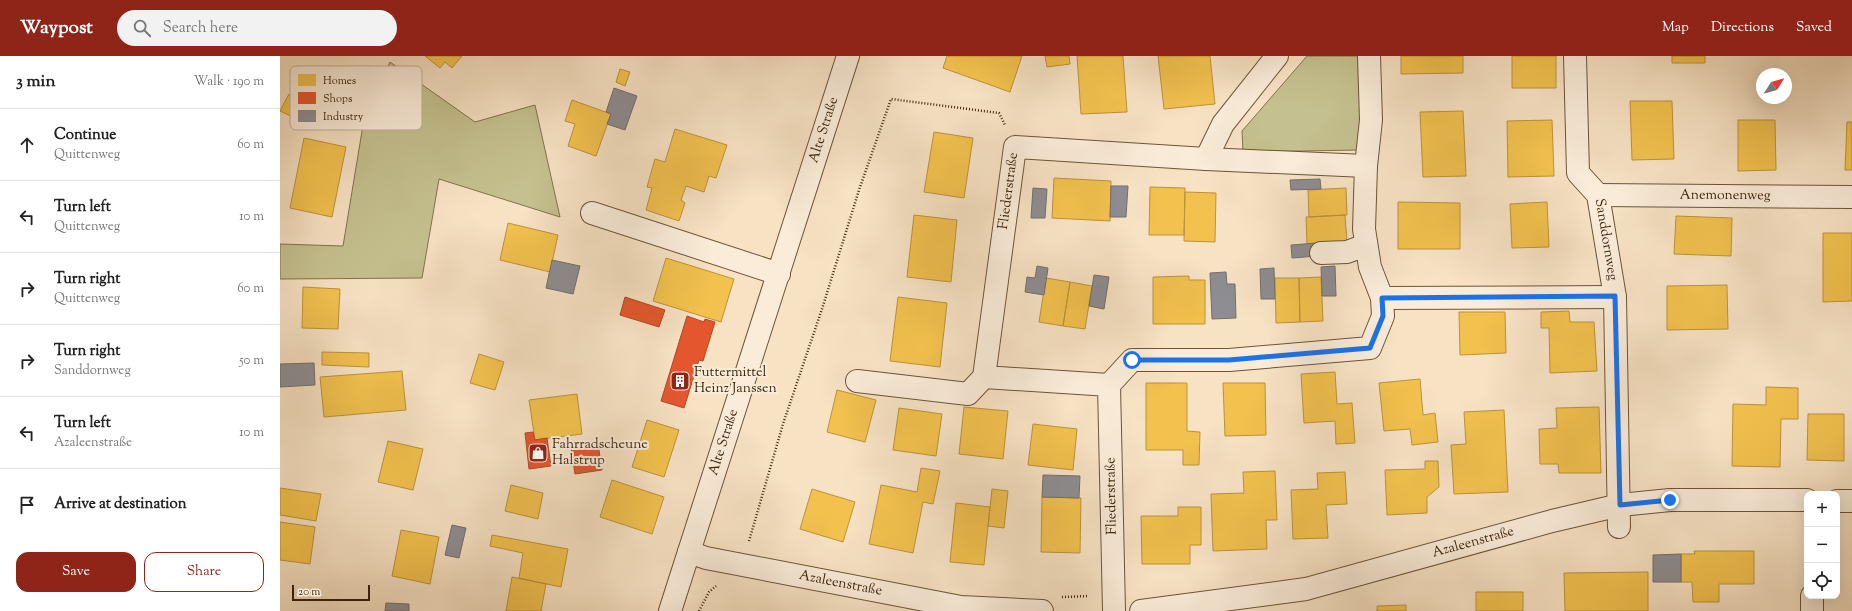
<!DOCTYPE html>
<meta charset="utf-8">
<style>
body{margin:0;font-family:"Sorts Mill Goudy",serif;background:#f2f2f2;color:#222}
.controls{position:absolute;right:12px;bottom:12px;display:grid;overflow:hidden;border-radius:8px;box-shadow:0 4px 16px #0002}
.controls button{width:36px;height:36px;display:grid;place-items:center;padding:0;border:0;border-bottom:1px solid #e0e0e0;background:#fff;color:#222;font:20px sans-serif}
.compass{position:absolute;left:1476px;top:12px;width:36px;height:36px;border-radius:50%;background:#fff;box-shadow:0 4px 16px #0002;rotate:53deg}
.scale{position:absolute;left:12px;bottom:10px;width:78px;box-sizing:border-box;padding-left:4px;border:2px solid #3e250a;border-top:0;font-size:11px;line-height:14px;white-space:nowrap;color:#3e250a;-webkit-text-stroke:3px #faecd9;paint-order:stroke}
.stop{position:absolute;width:12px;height:12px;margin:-9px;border:3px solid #1a73e8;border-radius:50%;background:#fff}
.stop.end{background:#1a73e8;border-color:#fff;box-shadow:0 1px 4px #0008}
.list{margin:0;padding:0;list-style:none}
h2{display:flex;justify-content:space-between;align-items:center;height:52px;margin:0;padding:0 16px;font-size:17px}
h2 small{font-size:13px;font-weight:400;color:#767676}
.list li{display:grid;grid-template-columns:26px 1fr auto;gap:12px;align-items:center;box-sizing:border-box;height:72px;padding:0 16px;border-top:1px solid #e0e0e0}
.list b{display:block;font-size:15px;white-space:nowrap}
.list p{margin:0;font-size:13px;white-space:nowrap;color:#767676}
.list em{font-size:13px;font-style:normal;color:#767676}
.actions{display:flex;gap:8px;padding:12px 16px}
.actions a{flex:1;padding:9px 0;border:1px solid #8f2418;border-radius:12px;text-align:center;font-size:14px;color:#8f2418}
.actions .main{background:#8f2418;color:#fff}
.icon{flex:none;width:22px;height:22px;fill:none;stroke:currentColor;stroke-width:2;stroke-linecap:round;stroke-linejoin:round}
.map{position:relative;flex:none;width:1572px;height:555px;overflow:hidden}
header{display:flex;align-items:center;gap:24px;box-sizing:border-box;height:56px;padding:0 20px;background:#8f2418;color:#fff}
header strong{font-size:19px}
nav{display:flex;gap:22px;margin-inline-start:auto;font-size:14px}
.search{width:280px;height:36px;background:#f2f2f2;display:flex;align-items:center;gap:10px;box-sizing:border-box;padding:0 14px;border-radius:22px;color:#767676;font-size:15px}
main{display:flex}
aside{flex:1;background:#fff}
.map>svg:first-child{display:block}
.green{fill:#c5c08f;stroke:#82724c}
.homes{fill:#f2c14e;stroke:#bc923a}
.shops{fill:#e4572e;stroke:#b24823}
.industry{fill:#8d8d92;stroke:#756e69}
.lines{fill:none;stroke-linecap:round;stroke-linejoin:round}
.minor-casing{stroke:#6c5438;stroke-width:24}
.path{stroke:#3e250a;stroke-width:2.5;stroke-dasharray:1 2;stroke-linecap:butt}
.minor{stroke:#faecd9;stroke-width:22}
.route{stroke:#1a73e8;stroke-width:5}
.labels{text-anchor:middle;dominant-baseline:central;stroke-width:4;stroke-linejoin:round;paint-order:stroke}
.street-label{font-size:14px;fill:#3e250a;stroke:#faecd9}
.poi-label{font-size:14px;fill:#3e250a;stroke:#faecd9;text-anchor:start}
.key{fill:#faecd9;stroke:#c2b09b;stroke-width:1}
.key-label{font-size:11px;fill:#3e250a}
</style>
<header>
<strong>Waypost</strong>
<div class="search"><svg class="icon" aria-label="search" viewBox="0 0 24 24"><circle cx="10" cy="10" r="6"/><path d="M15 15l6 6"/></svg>Search here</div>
<nav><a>Map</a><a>Directions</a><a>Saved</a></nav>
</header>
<main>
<aside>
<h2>3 min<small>Walk · 190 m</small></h2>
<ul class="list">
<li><svg class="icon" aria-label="ahead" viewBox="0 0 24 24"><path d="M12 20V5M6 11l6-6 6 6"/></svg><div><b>Continue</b><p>Quittenweg</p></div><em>60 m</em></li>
<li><svg class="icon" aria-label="left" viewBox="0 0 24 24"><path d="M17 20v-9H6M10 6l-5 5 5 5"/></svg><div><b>Turn left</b><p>Quittenweg</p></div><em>10 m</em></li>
<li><svg class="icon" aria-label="right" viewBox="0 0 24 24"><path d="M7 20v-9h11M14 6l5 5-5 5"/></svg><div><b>Turn right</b><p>Quittenweg</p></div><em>60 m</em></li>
<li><svg class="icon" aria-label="right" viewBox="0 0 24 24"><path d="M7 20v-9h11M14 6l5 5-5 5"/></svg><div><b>Turn right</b><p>Sanddornweg</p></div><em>50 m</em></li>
<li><svg class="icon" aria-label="left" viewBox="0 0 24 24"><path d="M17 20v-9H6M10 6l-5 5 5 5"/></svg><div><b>Turn left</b><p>Azaleenstraße</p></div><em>10 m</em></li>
<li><svg class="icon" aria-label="arrive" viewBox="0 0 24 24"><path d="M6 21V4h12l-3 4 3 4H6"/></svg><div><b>Arrive at destination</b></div></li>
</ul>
<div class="actions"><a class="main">Save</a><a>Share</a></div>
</aside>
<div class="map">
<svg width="1572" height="555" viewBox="0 0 1572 555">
<rect width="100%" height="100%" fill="#f7e2c4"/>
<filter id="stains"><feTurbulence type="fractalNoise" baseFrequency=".005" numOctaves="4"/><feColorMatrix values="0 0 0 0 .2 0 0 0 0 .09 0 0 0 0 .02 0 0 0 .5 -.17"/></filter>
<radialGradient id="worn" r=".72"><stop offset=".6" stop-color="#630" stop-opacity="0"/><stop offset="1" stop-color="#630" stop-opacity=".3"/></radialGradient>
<!-- green -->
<path class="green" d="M 1027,0 L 1080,0 L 1080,94 L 963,96 L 962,75 Z
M 110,6 L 195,66 L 255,49 L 280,161 L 159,123 L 142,222 L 0,223 L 0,188 L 63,190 L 84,63 Z"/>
<!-- homes -->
<path class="homes" d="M 145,0 L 182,0 L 172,12 L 165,6 L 160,12 Z
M 667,0 L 742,0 L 730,36 L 663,12 Z
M 765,0 L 789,0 L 790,8 L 767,11 Z
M 797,0 L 843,0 L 847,56 L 801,58 Z
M 878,0 L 930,0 L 935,48 L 884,53 Z
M 1121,0 L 1183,0 L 1183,17 L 1121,18 Z
M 1232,0 L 1276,0 L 1276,32 L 1232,32 Z
M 1392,0 L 1425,0 L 1425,7 L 1392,7 Z
M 340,13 L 350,16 L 345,30 L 336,26 Z
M 9,38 L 37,51 L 28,68 L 0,55 Z
M 292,44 L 331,58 L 316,100 L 288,90 L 295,68 L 285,65 Z
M 1350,45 L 1392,45 L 1394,103 L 1352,104 Z
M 1183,55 L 1186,120 L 1143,121 L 1140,56 Z
M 1272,64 L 1274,120 L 1228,121 L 1227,65 Z
M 1458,64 L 1495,64 L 1496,114 L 1458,115 Z
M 1567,66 L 1572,66 L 1572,114 L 1565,114 Z
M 395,73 L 447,89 L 436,122 L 429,120 L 424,136 L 406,130 L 401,144 L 405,147 L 399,165 L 366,154 L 372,132 L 367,131 L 375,103 L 385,106 Z
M 654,76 L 693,82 L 684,142 L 644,136 Z
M 24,82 L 66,91 L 52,161 L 10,152 Z
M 774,122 L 831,125 L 830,165 L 772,162 Z
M 870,131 L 905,132 L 904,179 L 869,179 Z
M 1066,132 L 1067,159 L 1029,161 L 1028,134 Z
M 905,136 L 936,137 L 935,186 L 904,185 Z
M 1118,146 L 1180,147 L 1180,193 L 1118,193 Z
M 1267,146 L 1269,191 L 1232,192 L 1230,148 Z
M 634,159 L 677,164 L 671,226 L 627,221 Z
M 1065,159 L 1067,186 L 1027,188 L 1026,161 Z
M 1396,160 L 1452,162 L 1451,200 L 1394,198 Z
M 228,167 L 278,179 L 270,216 L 220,204 Z
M 1543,177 L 1572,177 L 1572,245 L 1543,246 Z
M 386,202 L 454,223 L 441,266 L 373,245 Z
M 909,220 L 909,224 L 925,224 L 925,268 L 873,268 L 873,221 Z
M 1041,221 L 1043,265 L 1020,266 L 1019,222 Z
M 766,222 L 790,226 L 783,270 L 759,266 Z
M 995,222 L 1019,222 L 1020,266 L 996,267 Z
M 790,226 L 812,230 L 805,273 L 783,270 Z
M 1447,229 L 1448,273 L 1387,274 L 1387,230 Z
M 23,231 L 60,233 L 58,273 L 22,272 Z
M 618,241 L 667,247 L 660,311 L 610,305 Z
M 1289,255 L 1290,266 L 1314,266 L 1317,315 L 1270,317 L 1269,272 L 1261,272 L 1261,256 Z
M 1179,256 L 1225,256 L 1226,297 L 1180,299 Z
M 42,296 L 89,297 L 89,311 L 42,309 Z
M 199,298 L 224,306 L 215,334 L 190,327 Z
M 122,315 L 126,354 L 44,361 L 40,321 Z
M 1055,316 L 1057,348 L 1072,347 L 1075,387 L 1056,388 L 1055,365 L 1024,367 L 1021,318 Z
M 1140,323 L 1143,359 L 1155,357 L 1158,386 L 1132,389 L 1130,373 L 1104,375 L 1099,327 Z
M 866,327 L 907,327 L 907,375 L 920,376 L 919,409 L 903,409 L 903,394 L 866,394 Z
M 943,327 L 985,327 L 986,379 L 945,380 Z
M 1486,331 L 1518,332 L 1518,363 L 1501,363 L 1500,411 L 1452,410 L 1453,348 L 1486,349 Z
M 557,334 L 596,344 L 585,386 L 547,376 Z
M 297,338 L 302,378 L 255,384 L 249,344 Z
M 684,351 L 728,355 L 723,403 L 679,398 Z
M 1319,351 L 1321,417 L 1279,417 L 1278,408 L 1260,408 L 1259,373 L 1277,372 L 1276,352 Z
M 619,352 L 662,358 L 656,400 L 613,394 Z
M 1224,354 L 1228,436 L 1174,438 L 1171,389 L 1186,388 L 1184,356 Z
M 1528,358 L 1564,358 L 1564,405 L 1527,404 Z
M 367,364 L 399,374 L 384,421 L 352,411 Z
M 753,368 L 797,373 L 793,414 L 748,409 Z
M 108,385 L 143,393 L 133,434 L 98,426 Z
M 1145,405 L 1158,405 L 1159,431 L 1147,441 L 1147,457 L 1107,459 L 1105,414 L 1145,413 Z
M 641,412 L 660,415 L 653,448 L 643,446 L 633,497 L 589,488 L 601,429 L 637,436 Z
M 995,415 L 997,464 L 986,464 L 987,493 L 933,495 L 931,438 L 964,437 L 963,416 Z
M 1065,416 L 1067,448 L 1046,449 L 1048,482 L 1013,483 L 1011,434 L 1038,433 L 1037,417 Z
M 332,424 L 384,441 L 372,478 L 320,461 Z
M 231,429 L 263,437 L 258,463 L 225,455 Z
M 0,432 L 41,438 L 36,465 L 0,459 Z
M 532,433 L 575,446 L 563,486 L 520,473 Z
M 712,433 L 728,435 L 724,472 L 708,470 Z
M 762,441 L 801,442 L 800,497 L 761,496 Z
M 676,447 L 710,451 L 704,509 L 670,506 Z
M 898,451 L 921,451 L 921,489 L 910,489 L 910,508 L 862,508 L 861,460 L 898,460 Z
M 0,466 L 35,471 L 30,508 L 0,504 Z
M 121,474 L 159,481 L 150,528 L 112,520 Z
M 212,479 L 288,493 L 281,531 L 239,522 L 243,497 L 210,490 Z
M 1414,495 L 1474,495 L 1474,528 L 1439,528 L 1439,546 L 1413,546 L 1412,526 L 1401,526 L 1401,498 L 1415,498 Z
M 1368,516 L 1368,555 L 1285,555 L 1284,517 Z
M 232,521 L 266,528 L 261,555 L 226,555 Z
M 1196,536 L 1243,536 L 1243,555 L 1196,555 Z
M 1126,549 L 1126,555 L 1097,555 L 1097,550 Z"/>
<!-- shops -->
<path class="shops" d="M 345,241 L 385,254 L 379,271 L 340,259 Z
M 407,260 L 424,266 L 425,263 L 435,266 L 423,305 L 419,304 L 404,352 L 381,345 Z
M 253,376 L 255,384 L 267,382 L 271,410 L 249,413 L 245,377 Z
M 318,388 L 322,414 L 295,418 L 291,392 Z"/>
<!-- industry -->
<path class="industry" d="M 334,32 L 357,40 L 345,74 L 327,68 L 331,58 L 326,56 Z
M 1040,123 L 1041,133 L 1011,134 L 1010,124 Z
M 831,130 L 848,130 L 846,161 L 830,161 Z
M 753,132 L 767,133 L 765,162 L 751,162 Z
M 1037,187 L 1038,200 L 1012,202 L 1011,189 Z
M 272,204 L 300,210 L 293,238 L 266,232 Z
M 757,210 L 768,212 L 764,239 L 745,236 L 747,221 L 755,222 Z
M 1055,210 L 1056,240 L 1042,240 L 1041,211 Z
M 994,212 L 995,243 L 981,243 L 980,213 Z
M 946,216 L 947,228 L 955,228 L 956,262 L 932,263 L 930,217 Z
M 814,219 L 829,221 L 824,253 L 809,250 Z
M 34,307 L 35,329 L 0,331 L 0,308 Z
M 763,419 L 800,420 L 799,442 L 762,441 Z
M 172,469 L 186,472 L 179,502 L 165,499 Z
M 1401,498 L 1401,526 L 1373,526 L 1373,499 Z
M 106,547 L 129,548 L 129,555 L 105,555 Z"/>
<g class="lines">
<!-- minor casing -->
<g class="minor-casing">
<g id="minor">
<path id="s1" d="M 1295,0 L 1298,117 L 1318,139 L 1335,241 L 1339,471"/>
<path d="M 926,103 L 1086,110"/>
<path id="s2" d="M 1318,139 L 1572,141"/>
<path d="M 312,157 L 499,218"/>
<path d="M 1041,197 L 1067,196 L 1086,189"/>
<path d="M 1102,242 L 1335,241"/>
<path d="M 577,325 L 688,338 L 704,321"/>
<path d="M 829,329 L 852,304 L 949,304 L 1090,292 L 1103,260 L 1102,242 L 1090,211 L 1084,173 L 1086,110 L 1091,64 L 1089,0"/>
<path d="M 1557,445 L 1572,445"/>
<path id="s3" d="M 409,496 L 426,502 L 681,551 L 762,555"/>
<path id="s4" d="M 390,555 L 568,0"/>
<path id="s5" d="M 834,555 L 829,329 L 704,321 L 735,91 L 926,103 L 943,68 L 997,0"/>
<path id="s6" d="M 861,555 L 1026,533 L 1272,465 L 1340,449 L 1390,444 L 1527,444"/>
<path d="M 1532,555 L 1532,540"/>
</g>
</g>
<!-- path -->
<path class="path" d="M 469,485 L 503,368 L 542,253 L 579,134 L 611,43 L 719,57 L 725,69
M 782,541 L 809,540
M 419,555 L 429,536 L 436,530"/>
<!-- minor -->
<use href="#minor" class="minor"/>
</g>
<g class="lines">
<!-- route -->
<path class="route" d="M 852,304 L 949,304 L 1090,292 L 1103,260 L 1102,242 L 1335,240 L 1340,449 L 1390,444"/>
</g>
<!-- icons -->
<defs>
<g id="building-square" transform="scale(1)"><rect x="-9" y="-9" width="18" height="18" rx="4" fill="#8f2418" stroke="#faecd9"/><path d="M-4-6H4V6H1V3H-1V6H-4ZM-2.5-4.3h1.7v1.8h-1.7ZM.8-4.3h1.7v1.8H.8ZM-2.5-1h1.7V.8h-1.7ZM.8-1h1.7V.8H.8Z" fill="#fff"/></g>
<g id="shop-square" transform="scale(1)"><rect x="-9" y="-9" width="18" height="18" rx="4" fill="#8f2418" stroke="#faecd9"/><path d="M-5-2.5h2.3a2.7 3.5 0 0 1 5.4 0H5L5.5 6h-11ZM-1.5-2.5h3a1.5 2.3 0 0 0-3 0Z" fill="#fff"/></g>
</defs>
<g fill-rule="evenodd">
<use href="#building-square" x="400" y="325"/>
<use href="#shop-square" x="258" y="397"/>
</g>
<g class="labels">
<!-- street labels -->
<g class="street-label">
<text stroke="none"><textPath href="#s4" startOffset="505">Alte Straße</textPath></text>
<text stroke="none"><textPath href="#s5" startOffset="539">Fliederstraße</textPath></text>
<text stroke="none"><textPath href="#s2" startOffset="127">Anemonenweg</textPath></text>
<text stroke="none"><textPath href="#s1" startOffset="192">Sanddornweg</textPath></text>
<text stroke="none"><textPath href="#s4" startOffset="177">Alte Straße</textPath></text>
<text transform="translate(832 440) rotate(-91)">Fliederstraße</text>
<text stroke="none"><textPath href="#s6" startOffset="340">Azaleenstraße</textPath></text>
<text stroke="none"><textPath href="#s3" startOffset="155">Azaleenstraße</textPath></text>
</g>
<!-- poi labels -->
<g class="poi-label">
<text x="414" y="317">Futtermittel<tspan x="414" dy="16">Heinz Janssen</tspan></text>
<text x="272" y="389">Fahrradscheune<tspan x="272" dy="16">Halstrup</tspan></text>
</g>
</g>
<!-- legend -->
<rect x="10" y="10" width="132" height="64" rx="6" class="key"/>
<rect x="18" y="18" width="18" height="12" fill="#f2c14e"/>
<rect x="18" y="36" width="18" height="12" fill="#e4572e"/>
<rect x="18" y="54" width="18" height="12" fill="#8d8d92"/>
<g class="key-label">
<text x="43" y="28">Homes</text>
<text x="43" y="46">Shops</text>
<text x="43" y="64">Industry</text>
</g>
<rect width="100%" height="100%" filter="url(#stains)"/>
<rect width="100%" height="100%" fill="url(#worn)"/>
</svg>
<div class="controls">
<button>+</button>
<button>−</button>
<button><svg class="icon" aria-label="locate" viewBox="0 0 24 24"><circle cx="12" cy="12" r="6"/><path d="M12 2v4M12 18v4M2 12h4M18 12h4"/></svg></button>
</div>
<svg class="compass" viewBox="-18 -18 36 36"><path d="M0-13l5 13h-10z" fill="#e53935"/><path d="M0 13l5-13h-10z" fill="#767676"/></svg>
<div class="scale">20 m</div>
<div class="stop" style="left:852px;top:304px"></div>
<div class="stop end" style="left:1390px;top:444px"></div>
</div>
</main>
